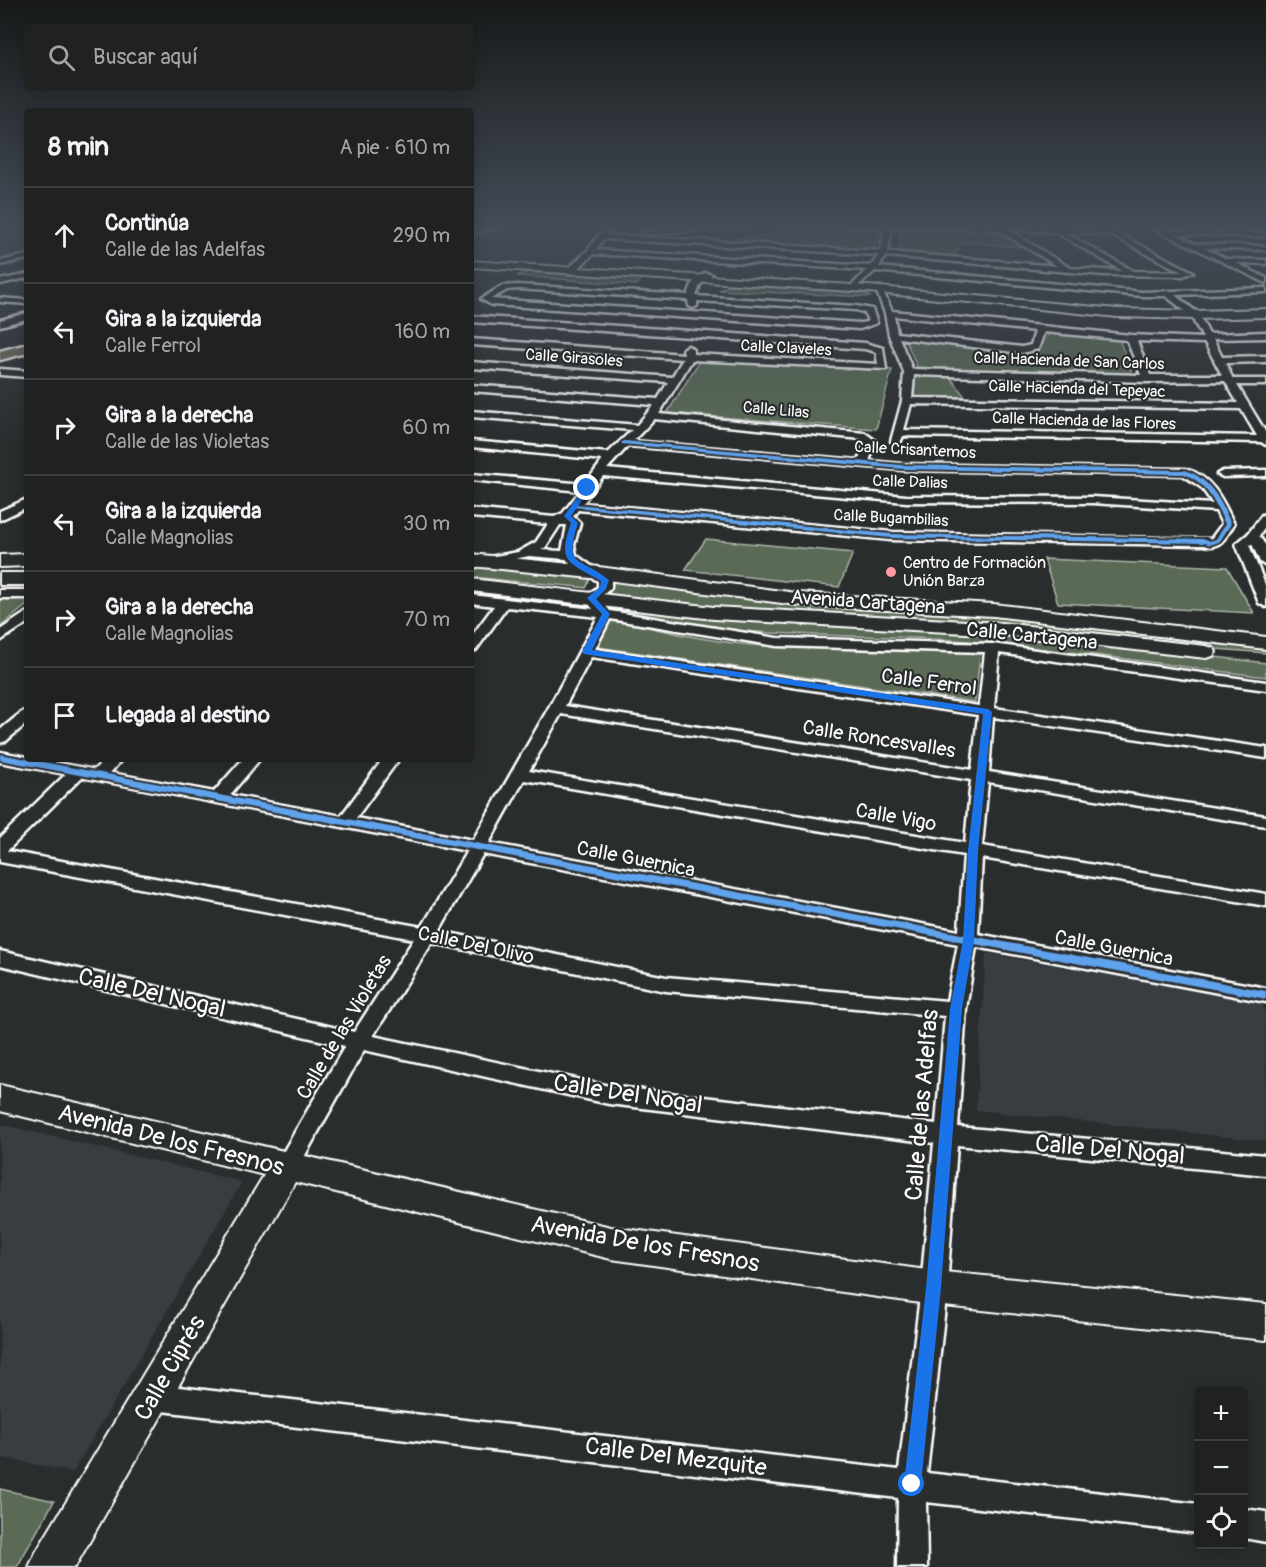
<!DOCTYPE html>
<html lang="es">
<meta charset="utf-8">
<style>
body{margin:0;font-family:Pangolin,sans-serif;background:#2d2f2f;color:#f1f3f6}
.controls{position:absolute;right:18px;bottom:18px;display:grid;overflow:hidden;border-radius:6px;box-shadow:0 3px 15px #0003}
.controls button{width:54px;height:54px;display:grid;place-items:center;padding:0;border:0;border-bottom:2px solid #3d3f40;background:#202222;color:#f1f3f6;font:30px sans-serif}
.stop{position:absolute;width:18px;height:18px;margin:-14px;border:4px solid #1a73e8;border-radius:50%;background:#fff}
.stop.end{background:#1a73e8;border-color:#fff;box-shadow:0 2px 6px #0008}
.list{margin:0;padding:0;list-style:none}
h2{display:flex;justify-content:space-between;align-items:center;height:78px;margin:0;padding:0 24px;font-size:26px}
h2 small{font-size:20px;font-weight:400;color:#a2a4a5}
.list li{display:grid;grid-template-columns:39px 1fr auto;gap:18px;align-items:center;box-sizing:border-box;height:96px;padding:0 24px;border-top:2px solid #3d3f40}
.list b{display:block;font-size:22px;white-space:nowrap}
.list p{margin:0;font-size:20px;white-space:nowrap;color:#a2a4a5}
.list em{font-size:20px;font-style:normal;color:#a2a4a5}
.icon{flex:none;width:33px;height:33px;fill:none;stroke:currentColor;stroke-width:2;stroke-linecap:round;stroke-linejoin:round}
.map{position:relative;flex:none;width:1266px;height:1567px;overflow:hidden}
.search{position:absolute;background:#202222;box-shadow:0 3px 15px #0003;left:24px;top:24px;width:450px;height:66px;display:flex;align-items:center;gap:15px;box-sizing:border-box;padding:0 21px;border-radius:6px;color:#a2a4a5;font-size:22px}
.panel{position:absolute;background:#202222;box-shadow:0 3px 15px #0003;left:24px;top:108px;width:450px;height:654px;border-radius:6px}
.map>svg:first-child{display:block}
.built{fill:#383d43}
.green{fill:#5a6b54;stroke:#acb5aa;stroke-width:1.5}
.lines{fill:none;stroke-linecap:round;stroke-linejoin:round}
.street-casing{stroke:#fff;stroke-width:5}
.secondary-casing{stroke:#fff;stroke-width:4}
.primary-casing{stroke:#fff;stroke-width:5}
.street{fill:#2a2d2e;fill-rule:evenodd}
.secondary{fill:#2a2d2e;fill-rule:evenodd}
.primary{fill:#726b5a;fill-rule:evenodd}
.cycleway-casing{stroke:#2a2d2e;stroke-width:4}
.cycleway{fill:#60a3ed;fill-rule:evenodd}
.route{fill:#1a73e8}
.poi-dot{fill:#ff9aa2;stroke:#2a2d2e;stroke-width:2}
.labels{text-anchor:middle;dominant-baseline:central;stroke-width:4.5;stroke-linejoin:round;paint-order:stroke}
.far-street-label{font-size:16px;fill:#fff;stroke:#2a2d2e}
.far-poi-label{font-size:16px;fill:#fff;stroke:#2a2d2e;text-anchor:start}
.street-label{font-size:20px;fill:#fff;stroke:#2a2d2e}
.near-street-label{font-size:24px;fill:#fff;stroke:#2a2d2e}
</style>
<div class="map">
<svg width="1266" height="1567" viewBox="0 0 1266 1567">
<rect width="100%" height="100%" fill="#2a2d2e"/>
<filter id="ink" filterUnits="userSpaceOnUse"><feTurbulence type="fractalNoise" baseFrequency=".0167" numOctaves="2"/><feDisplacementMap in="SourceGraphic" scale="12" xChannelSelector="R" yChannelSelector="G"/><feConvolveMatrix kernelMatrix="1 2 1 2 8 2 1 2 1" color-interpolation-filters="sRGB"/></filter>
<g filter="url(#ink)">
<!-- built -->
<path class="built" d="M 0,224 L 27,224 L 27,254 L 0,260 Z
M 963,242 L 1025,248 L 1054,266 L 955,257 Z
M 986,953 L 1262,1003 L 1266,1016 L 1266,1141 L 976,1110 Z
M 0,1124 L 242,1182 L 73,1472 L 0,1457 Z"/>
<!-- green -->
<path class="green" d="M 799,226 L 879,227 L 880,240 L 875,248 L 870,250 L 721,241 L 775,234 Z
M 900,227 L 993,230 L 1024,247 L 963,242 L 952,257 L 898,252 L 901,245 Z
M 532,270 L 643,278 L 637,285 L 517,276 Z
M 734,284 L 865,292 L 870,297 L 719,290 Z
M 1049,333 L 1119,339 L 1133,375 L 918,369 L 905,339 L 1021,352 L 1040,349 Z
M 700,360 L 892,370 L 876,429 L 667,413 Z
M 915,374 L 949,375 L 965,397 L 914,398 Z
M 706,539 L 853,553 L 839,587 L 685,570 Z
M 1044,559 L 1227,567 L 1254,613 L 1058,603 Z
M 472,568 L 516,569 L 590,579 L 586,588 C 548,583 512,582 474,577 L 471,575 Z
M 625,580 L 996,615 L 1266,648 L 1266,653 L 722,610 L 614,596 L 605,591 L 614,581 Z
M 0,596 L 27,596 L 27,605 L 0,627 Z
M 624,604 L 999,632 L 1266,663 L 1266,677 C 1167,665 1068,650 968,641 C 852,632 734,641 620,612 Z
M 612,618 C 668,633 739,649 795,646 L 956,651 L 980,654 L 975,702 L 598,647 Z
M 0,1489 L 54,1501 L 17,1567 L 0,1567 Z"/>
<g class="lines">
<!-- street casing -->
<g class="street-casing">
<path id="street" d="M 607,224 L 613,224 L 606,235 L 881,251 L 885,226 L 761,226 L 646,234 L 643,232 L 720,224 L 947,224 L 1101,230 L 1098,227 L 1103,226 L 1193,272 L 1183,276 L 1104,275 L 886,256 L 879,267 L 1142,292 L 1266,288 L 1266,292 L 1175,295 L 1198,313 L 1209,334 L 1266,332 L 1266,338 L 1213,339 L 1222,357 L 1266,356 L 1266,362 L 1225,363 L 1233,379 L 1266,379 L 1266,385 L 1237,385 L 1266,433 L 1266,445 L 1261,442 L 903,436 L 900,443 L 892,443 L 891,441 L 902,401 L 904,372 L 889,335 L 885,313 L 875,287 L 881,287 L 892,311 L 1131,335 L 1203,338 L 1191,316 L 1166,296 L 1142,296 L 875,271 L 853,290 L 849,288 L 867,270 L 593,254 L 574,273 L 568,273 L 568,269 L 588,250 ZM 892,227 L 998,230 L 1057,266 L 888,252 ZM 1008,230 L 1056,232 L 1122,271 L 1070,268 ZM 1065,233 L 1109,234 L 1182,272 L 1133,271 ZM 603,239 L 879,255 L 871,266 L 596,250 ZM 894,316 L 1035,331 L 1031,345 L 1022,347 L 897,333 ZM 1044,332 L 1127,340 L 1141,375 L 912,369 L 899,338 L 1022,353 L 1038,349 ZM 1137,341 L 1205,343 L 1222,375 L 1150,375 ZM 914,375 L 1147,382 L 1225,381 L 1238,403 L 912,398 ZM 911,404 L 1241,409 L 1257,436 L 904,430 Z
M 1145,224 L 1154,224 L 1168,231 L 1266,233 L 1266,237 L 1175,234 L 1196,244 L 1266,246 L 1266,250 L 1204,248 L 1227,259 L 1266,260 L 1266,264 L 1236,263 L 1266,278 L 1266,283 Z
M 27,255 L 27,259 L 0,265 L 0,261 Z
M 705,273 L 712,275 L 700,285 L 696,296 L 856,306 L 872,309 L 877,323 L 860,329 L 492,305 L 481,299 L 502,286 L 518,285 L 688,295 L 693,282 ZM 518,289 L 688,300 L 689,306 L 693,308 L 697,306 L 697,301 L 856,310 L 865,313 L 868,322 L 860,323 L 491,299 L 507,290 Z
M 27,274 L 27,278 L 0,284 L 0,280 Z
M 0,298 L 27,300 L 27,304 L 0,302 Z
M 27,313 L 27,319 L 0,326 L 0,320 Z
M 471,316 L 865,343 L 883,348 L 886,369 L 692,360 L 659,414 L 865,433 L 876,441 L 869,461 L 902,464 L 1185,469 C 1212,476 1223,501 1234,524 C 1227,536 1220,550 1204,545 L 891,540 L 578,510 L 573,516 L 580,523 L 574,545 L 576,555 L 611,580 L 611,588 L 599,598 L 610,611 L 777,638 L 992,644 L 1266,682 L 1266,690 L 999,653 L 994,708 L 1266,748 L 1266,758 L 993,717 L 989,772 L 1266,816 L 1266,826 L 988,782 L 982,846 L 1266,894 L 1266,906 L 982,858 L 978,934 L 1266,988 L 1266,1002 L 976,947 L 966,1009 L 958,1127 L 1266,1155 L 1266,1175 L 957,1145 L 947,1288 L 927,1473 L 1198,1504 L 1198,1533 L 926,1502 L 927,1567 L 897,1567 L 898,1498 L 153,1410 L 143,1406 L 139,1397 L 143,1388 L 153,1384 L 899,1470 L 921,1288 L 934,1143 L 609,1104 L 364,1050 L 294,1175 L 286,1178 L 278,1175 L 274,1168 L 345,1046 L 0,965 L 0,951 L 354,1032 L 414,939 L 0,862 L 0,838 L 66,774 L 0,762 L 0,752 L 94,770 L 105,759 L 122,759 L 110,773 L 214,792 L 243,759 L 260,759 L 230,795 L 341,816 L 383,759 L 399,759 L 356,818 L 473,840 L 548,709 L 598,617 L 507,607 L 476,650 L 471,651 L 471,637 L 494,606 L 471,603 L 471,595 L 593,609 L 584,598 L 598,587 L 598,581 L 575,568 L 566,559 L 529,556 L 471,568 L 471,560 L 518,552 L 536,542 L 548,524 L 471,517 L 471,509 L 554,517 L 563,513 L 580,491 L 471,480 L 471,474 L 585,484 L 603,460 L 471,447 L 471,441 L 608,453 L 632,430 L 471,417 L 471,411 L 637,425 L 654,405 L 471,391 L 471,385 L 658,399 L 668,382 L 471,368 L 471,362 L 672,377 L 683,359 L 471,345 L 471,339 L 684,354 L 683,349 L 688,346 L 693,349 L 693,354 L 878,364 L 876,352 L 865,349 L 471,322 ZM 654,419 L 862,439 L 865,442 L 859,460 L 633,441 ZM 628,446 L 902,470 L 1183,475 L 1202,488 L 1213,504 L 1092,497 L 906,496 L 607,469 ZM 603,476 L 906,502 L 1092,503 L 1216,511 L 1222,524 L 1211,539 L 891,532 L 583,503 ZM 560,525 L 567,525 L 562,551 L 541,550 L 545,548 ZM 610,619 L 777,646 L 985,652 L 979,706 L 595,649 ZM 591,657 L 978,715 L 972,770 L 565,706 ZM 561,714 L 971,780 L 965,843 L 529,771 ZM 82,777 L 467,851 L 422,927 L 7,851 ZM 524,780 L 964,855 L 959,931 L 489,843 ZM 483,854 L 958,944 L 947,1001 L 666,977 L 439,931 ZM 432,943 L 666,991 L 945,1016 L 936,1124 L 609,1086 L 373,1036 Z
M 0,369 L 27,371 L 27,377 L 0,375 Z
M 1266,470 L 1266,476 L 1223,477 L 1217,474 L 1223,471 Z
M 27,499 L 27,507 L 0,520 L 0,511 Z
M 1266,514 L 1266,526 L 1259,536 L 1266,546 L 1266,566 L 1260,562 L 1252,544 L 1249,545 L 1266,587 L 1266,607 L 1259,603 L 1236,544 L 1248,534 L 1262,515 Z
M 0,590 L 27,590 L 27,598 L 0,598 Z
M 27,612 L 27,623 L 0,641 L 0,630 Z
M 27,710 L 27,723 L 6,741 L 0,743 L 0,730 L 22,712 Z
M 1244,1509 L 1266,1512 L 1266,1542 L 1244,1538 Z"/>
</g>
<!-- secondary casing -->
<g class="secondary-casing">
<path id="secondary" d="M 471,261 L 868,286 L 1118,309 L 1195,311 L 1266,309 L 1266,317 L 1195,319 L 1118,317 L 868,292 L 471,267 Z
M 27,554 L 27,566 L 0,567 L 0,555 Z
M 471,554 L 591,566 L 797,593 L 994,604 L 1266,637 L 1266,649 L 994,616 L 797,605 L 591,578 L 471,566 Z
M 0,573 L 27,573 L 27,585 L 0,585 Z
M 471,579 L 714,607 L 1002,623 L 1206,646 L 1213,648 L 1216,652 L 1213,656 L 1206,658 L 1002,635 L 714,619 L 471,591 Z
M 0,1085 L 611,1227 L 934,1271 L 1266,1304 L 1266,1340 L 934,1305 L 611,1259 L 295,1182 L 75,1567 L 29,1567 L 36,1552 L 264,1175 L 0,1111 Z"/>
</g>
<!-- primary casing -->
<g class="primary-casing">
<path id="primary" d="M 489,224 L 509,224 L 471,235 L 471,229 Z
M 27,344 L 27,353 L 0,360 L 0,351 Z"/>
</g>
<!-- street -->
<use href="#street" class="street"/>
<!-- secondary -->
<use href="#secondary" class="secondary"/>
<!-- primary -->
<use href="#primary" class="primary"/>
<!-- cycleway casing -->
<g class="cycleway-casing">
<path id="cycleway" d="M 624,441 L 902,465 L 1185,470 C 1211,479 1221,501 1231,524 L 1220,541 L 1210,545 L 1205,543 L 891,538 L 573,507 L 572,506 L 575,504 L 891,534 L 1206,539 L 1210,541 L 1216,539 L 1225,524 C 1215,503 1207,483 1184,474 L 902,469 L 622,444 L 621,443 Z
M 0,754 L 1266,991 L 1266,999 L 0,760 Z"/>
</g>
<!-- cycleway -->
<use href="#cycleway" class="cycleway"/>
</g>
</g>
<!-- sky -->
<linearGradient id="sky" x2="0" y2="1"><stop stop-color="#171919"/><stop offset="0.51" stop-color="#444c57"/><stop offset="1" stop-color="#444c57" stop-opacity="0"/></linearGradient>
<rect width="1266" height="443" fill="url(#sky)"/>
<!-- route -->
<path class="route" d="M 585,487 L 591,488 L 571,516 L 578,523 C 563,569 580,556 609,580 L 606,589 L 596,599 L 610,614 L 592,650 L 988,709 L 992,712 L 978,851 L 974,940 L 962,1009 L 941,1288 L 921,1484 L 918,1490 L 912,1493 L 906,1490 L 904,1484 L 926,1288 L 950,1009 L 963,940 L 968,851 L 983,714 L 584,654 L 582,652 L 602,614 L 587,598 L 600,587 L 601,581 C 568,562 557,563 571,523 L 564,516 Z"/>
<!-- markers -->
<circle class="poi-dot" cx="891" cy="572" r="6"/>
<g class="labels">
<!-- far-street labels -->
<g class="far-street-label">
<text transform="translate(786 348) rotate(3)">Calle Claveles</text>
<text transform="translate(574 358) rotate(4)">Calle Girasoles</text>
<text transform="translate(1069 361) rotate(2)">Calle Hacienda de San Carlos</text>
<text transform="translate(1077 389) rotate(2)">Calle Hacienda del Tepeyac</text>
<text transform="translate(776 410) rotate(5)">Calle Lilas</text>
<text transform="translate(1084 421) rotate(2)">Calle Hacienda de las Flores</text>
<text transform="translate(915 450) rotate(3)">Calle Crisantemos</text>
<text transform="translate(910 482) rotate(2)">Calle Dalias</text>
<text transform="translate(891 518) rotate(3)">Calle Bugambilias</text>
</g>
<!-- far-poi labels -->
<g class="far-poi-label">
<text x="903" y="563">Centro de Formación<tspan x="903" dy="18">Unión Barza</tspan></text>
</g>
<!-- street labels -->
<g class="street-label">
<text transform="translate(868 602) rotate(4)">Avenida Cartagena</text>
<text transform="translate(1032 636) rotate(6)">Calle Cartagena</text>
<text transform="translate(929 682) rotate(8)">Calle Ferrol</text>
<text transform="translate(879 739) rotate(9)">Calle Roncesvalles</text>
<text transform="translate(896 817) rotate(10)">Calle Vigo</text>
<text transform="translate(636 859) rotate(11)">Calle Guernica</text>
<text transform="translate(476 945) rotate(12)">Calle Del Olivo</text>
<text transform="translate(1114 948) rotate(11)">Calle Guernica</text>
<text transform="translate(344 1027) rotate(-59)">Calle de las Violetas</text>
</g>
<!-- near-street labels -->
<g class="near-street-label">
<text transform="translate(152 993) rotate(13)">Calle Del Nogal</text>
<text transform="translate(628 1094) rotate(9)">Calle Del Nogal</text>
<text transform="translate(922 1105) rotate(-85)">Calle de las Adelfas</text>
<text transform="translate(171 1140) rotate(14)">Avenida De los Fresnos</text>
<text transform="translate(1110 1150) rotate(5)">Calle Del Nogal</text>
<text transform="translate(645 1244) rotate(10)">Avenida De los Fresnos</text>
<text transform="translate(170 1368) rotate(-60)">Calle Ciprés</text>
<text transform="translate(676 1457) rotate(7)">Calle Del Mezquite</text>
</g>
</g>
</svg>
<div class="controls">
<button>+</button>
<button>−</button>
<button><svg class="icon" aria-label="locate" viewBox="0 0 24 24"><circle cx="12" cy="12" r="6"/><path d="M12 2v4M12 18v4M2 12h4M18 12h4"/></svg></button>
</div>
<div class="stop" style="left:912px;top:1484px"></div>
<div class="stop end" style="left:587px;top:488px"></div>
<div class="search"><svg class="icon" aria-label="search" viewBox="0 0 24 24"><circle cx="10" cy="10" r="6"/><path d="M15 15l6 6"/></svg>Buscar aquí</div>
<section class="panel">
<h2>8 min<small>A pie · 610 m</small></h2>
<ul class="list">
<li><svg class="icon" aria-label="ahead" viewBox="0 0 24 24"><path d="M12 20V5M6 11l6-6 6 6"/></svg><div><b>Continúa</b><p>Calle de las Adelfas</p></div><em>290 m</em></li>
<li><svg class="icon" aria-label="left" viewBox="0 0 24 24"><path d="M17 20v-9H6M10 6l-5 5 5 5"/></svg><div><b>Gira a la izquierda</b><p>Calle Ferrol</p></div><em>160 m</em></li>
<li><svg class="icon" aria-label="right" viewBox="0 0 24 24"><path d="M7 20v-9h11M14 6l5 5-5 5"/></svg><div><b>Gira a la derecha</b><p>Calle de las Violetas</p></div><em>60 m</em></li>
<li><svg class="icon" aria-label="left" viewBox="0 0 24 24"><path d="M17 20v-9H6M10 6l-5 5 5 5"/></svg><div><b>Gira a la izquierda</b><p>Calle Magnolias</p></div><em>30 m</em></li>
<li><svg class="icon" aria-label="right" viewBox="0 0 24 24"><path d="M7 20v-9h11M14 6l5 5-5 5"/></svg><div><b>Gira a la derecha</b><p>Calle Magnolias</p></div><em>70 m</em></li>
<li><svg class="icon" aria-label="arrive" viewBox="0 0 24 24"><path d="M6 21V4h12l-3 4 3 4H6"/></svg><div><b>Llegada al destino</b></div></li>
</ul>
</section>
</div>
